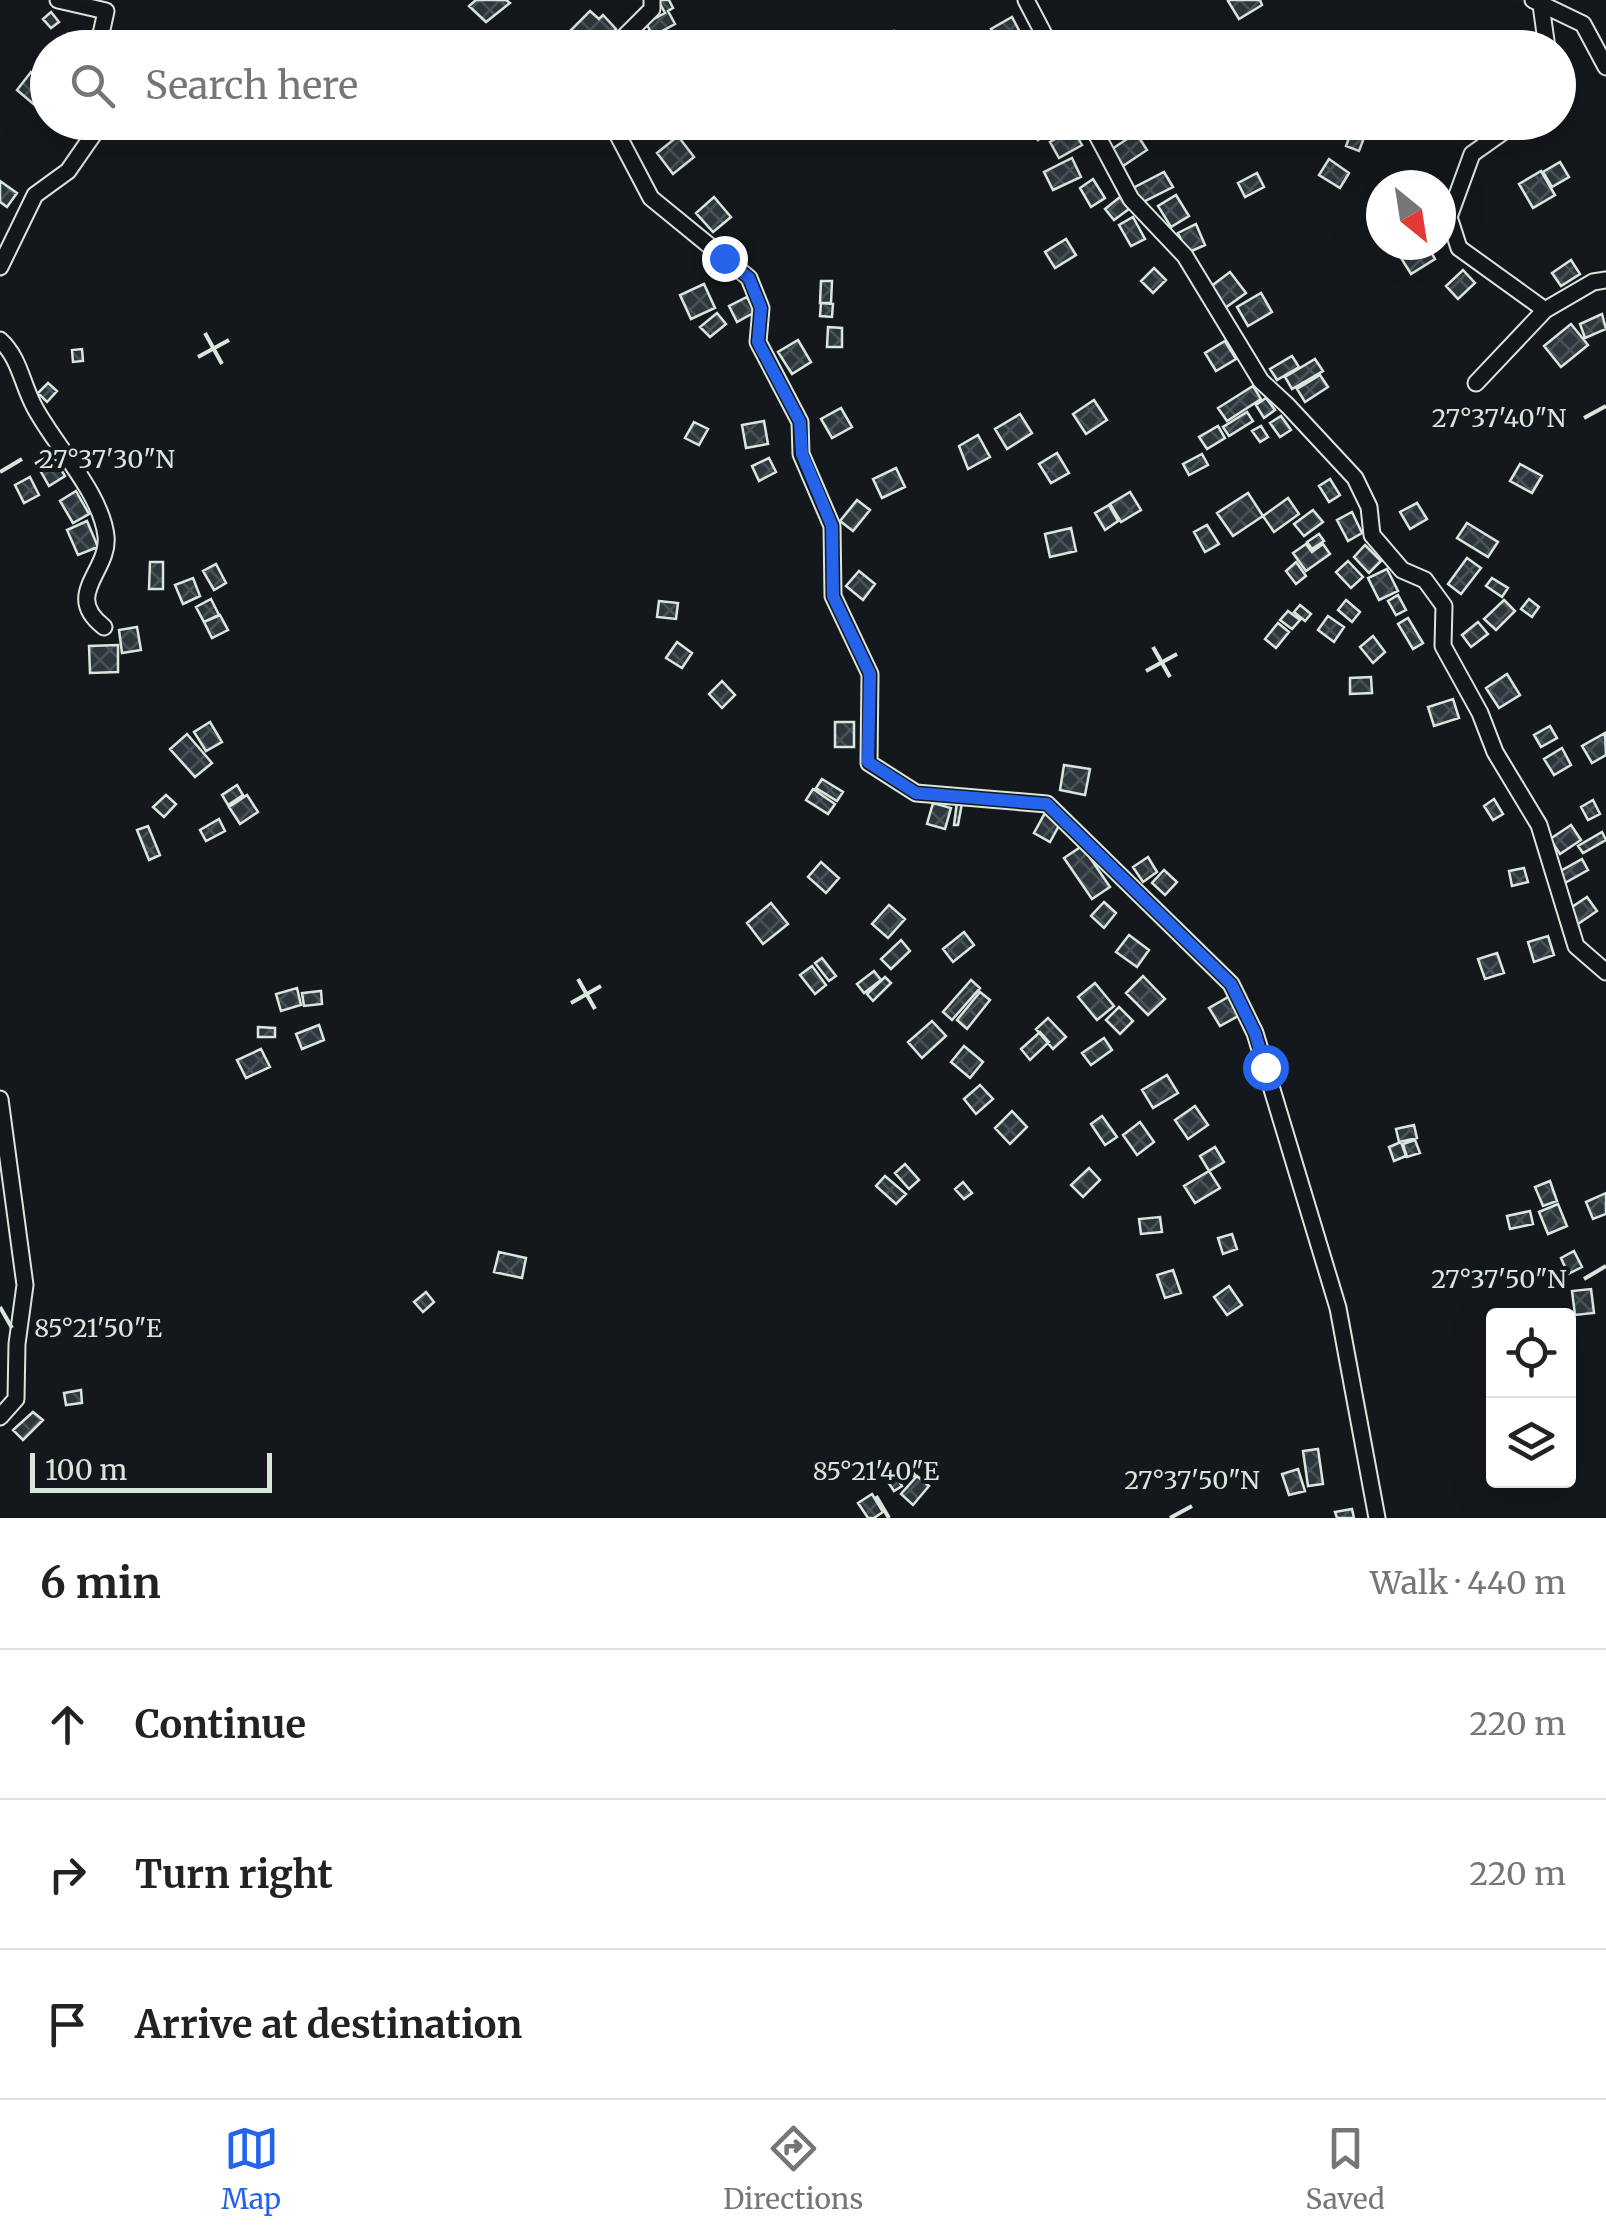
<!DOCTYPE html>
<meta charset="utf-8">
<style>
body{margin:0;font-family:Merriweather,serif;background:#f6f6f6;color:#222}
.controls{position:absolute;right:30px;bottom:30px;display:grid;overflow:hidden;border-radius:10px;box-shadow:0 10px 40px #0002}
.controls button{width:90px;height:90px;display:grid;place-items:center;padding:0;border:0;border-bottom:2px solid #e0e0e0;background:#fff;color:#222;font:50px sans-serif}
.compass{position:absolute;left:1366px;top:170px;width:90px;height:90px;border-radius:50%;background:#fff;box-shadow:0 10px 40px #0002;rotate:150deg}
.scale{position:absolute;left:30px;bottom:25px;width:242px;box-sizing:border-box;padding-left:10px;border:5px solid #d8e6dc;border-top:0;font-size:28px;line-height:35px;white-space:nowrap;color:#d8e6dc;-webkit-text-stroke:8px #14181c;paint-order:stroke}
.stop{position:absolute;width:30px;height:30px;margin:-22px;border:8px solid #2563eb;border-radius:50%;background:#fff}
.stop.end{background:#2563eb;border-color:#fff;box-shadow:0 2px 10px #0008}
.list{margin:0;padding:0;list-style:none}
h2{display:flex;justify-content:space-between;align-items:center;height:130px;margin:0;padding:0 40px;font-size:42px}
h2 small{font-size:32px;font-weight:400;color:#767676}
.list li{display:grid;grid-template-columns:65px 1fr auto;gap:30px;align-items:center;box-sizing:border-box;height:150px;padding:0 40px;border-top:2px solid #e0e0e0}
.list b{display:block;font-size:38px;white-space:nowrap}
.list em{font-size:32px;font-style:normal;color:#767676}
.icon{flex:none;width:55px;height:55px;fill:none;stroke:currentColor;stroke-width:2;stroke-linecap:round;stroke-linejoin:round}
.map{position:relative;flex:none;width:1606px;height:1518px;overflow:hidden}
.search{position:absolute;background:#fff;box-shadow:0 10px 40px #0002;left:30px;right:30px;top:30px;height:110px;display:flex;align-items:center;gap:25px;box-sizing:border-box;padding:0 35px;border-radius:55px;color:#767676;font-size:38px}
.sheet{height:580px;background:#fff}
nav{display:flex;justify-content:space-around;align-items:center;box-sizing:border-box;height:140px;border-top:2px solid #e0e0e0;background:#fff;font-size:28px;color:#767676}
nav a{display:grid;justify-items:center;gap:5px}
nav .on{color:#2563eb}
.map>svg:first-child{display:block}
.building{fill:url(#building-cross-hatch);stroke:#d8e6dc;stroke-width:2.5}
.lines{fill:none;stroke-linecap:round;stroke-linejoin:round}
.street-casing{stroke:#d8e6dc;stroke-width:19}
.street{stroke:#14181c;stroke-width:15}
.route{stroke:#2563eb;stroke-width:12}
.ticks{fill:none;stroke:#d8e6dc;stroke-width:4}
.ticks-label{font-size:25px;text-anchor:middle;fill:#d8e6dc;stroke:#14181c;stroke-width:8;stroke-linejoin:round;paint-order:stroke}
</style>
<div class="map">
<svg width="1606" height="1518" viewBox="0 0 1606 1518">
<defs>
<pattern id="building-cross-hatch" width="8" height="8" patternUnits="userSpaceOnUse" patternTransform="scale(2.5)"><rect width="8" height="8" fill="#2c363c"/><path d="M0 0l8 8M0 8l8-8" fill="none" stroke="#4a5358"/></pattern>
</defs>
<rect width="100%" height="100%" fill="#14181c"/>
<!-- building -->
<path class="building" d="M 476,0 L 506,0 L 510,3 L 486,22 L 469,6 Z
M 658,0 L 669,0 L 673,8 L 668,11 L 675,24 L 653,36 L 646,23 L 665,13 Z
M 1230,0 L 1260,0 L 1262,5 L 1239,19 L 1228,1 Z
M 590,11 L 599,19 L 603,15 L 616,29 L 597,48 L 593,48 L 584,38 L 575,48 L 562,48 L 558,43 Z
M 51,12 L 59,22 L 51,28 L 43,19 Z
M 1012,17 L 1022,36 L 1001,47 L 991,29 Z
M 894,31 L 904,48 L 867,48 Z
M 31,72 L 48,85 L 48,93 L 37,107 L 17,90 Z
M 646,122 L 662,122 L 664,127 L 651,133 Z
M 1039,122 L 1055,122 L 1058,127 L 1038,140 L 1031,128 Z
M 1105,122 L 1130,122 L 1105,138 L 1098,127 Z
M 1355,122 L 1369,125 L 1359,151 L 1346,146 Z
M 1073,129 L 1082,145 L 1059,158 L 1050,142 Z
M 1136,133 L 1147,150 L 1120,168 L 1109,151 Z
M 678,136 L 694,157 L 673,174 L 657,153 Z
M 1072,158 L 1081,177 L 1053,190 L 1044,172 Z
M 1329,159 L 1349,173 L 1340,188 L 1319,175 Z
M 1560,162 L 1569,177 L 1552,187 L 1543,172 Z
M 1541,171 L 1555,195 L 1533,208 L 1519,184 Z
M 1164,172 L 1173,187 L 1141,203 L 1133,188 Z
M 1257,173 L 1264,187 L 1245,197 L 1238,183 Z
M 1093,179 L 1105,198 L 1091,207 L 1080,188 Z
M 0,181 L 17,193 L 7,207 L 0,202 Z
M 1176,195 L 1189,216 L 1171,227 L 1158,206 Z
M 714,197 L 731,217 L 713,232 L 696,213 Z
M 1120,197 L 1129,209 L 1114,220 L 1105,209 Z
M 1133,217 L 1145,239 L 1131,246 L 1119,225 Z
M 1196,224 L 1205,245 L 1187,253 L 1178,233 Z
M 1066,239 L 1076,255 L 1055,268 L 1045,252 Z
M 1411,245 L 1427,245 L 1435,259 L 1411,274 L 1398,253 Z
M 1571,260 L 1580,274 L 1561,286 L 1552,273 Z
M 1154,268 L 1166,280 L 1153,293 L 1141,281 Z
M 1463,270 L 1475,283 L 1458,299 L 1446,286 Z
M 1230,272 L 1246,293 L 1225,308 L 1210,287 Z
M 821,281 L 832,281 L 831,303 L 820,303 Z
M 704,284 L 715,308 L 691,319 L 680,295 Z
M 1261,293 L 1272,312 L 1248,326 L 1237,307 Z
M 747,297 L 755,312 L 737,322 L 729,306 Z
M 821,303 L 833,304 L 832,317 L 820,316 Z
M 717,313 L 726,324 L 710,337 L 700,327 Z
M 1602,314 L 1606,329 L 1585,338 L 1580,324 Z
M 1571,324 L 1588,345 L 1561,367 L 1544,346 Z
M 828,327 L 842,328 L 842,347 L 827,347 Z
M 798,340 L 811,362 L 792,374 L 778,352 Z
M 1225,341 L 1236,359 L 1216,371 L 1205,353 Z
M 82,349 L 83,361 L 73,362 L 72,350 Z
M 1292,356 L 1299,367 L 1277,380 L 1270,369 Z
M 1315,359 L 1323,371 L 1292,389 L 1285,377 Z
M 1320,375 L 1328,387 L 1305,402 L 1297,389 Z
M 48,383 L 57,391 L 47,402 L 38,393 Z
M 1253,386 L 1261,399 L 1227,421 L 1218,408 Z
M 1266,398 L 1275,410 L 1264,418 L 1256,405 Z
M 1094,400 L 1107,420 L 1086,434 L 1073,414 Z
M 841,408 L 852,427 L 832,438 L 821,419 Z
M 1247,412 L 1253,421 L 1229,436 L 1223,427 Z
M 1020,414 L 1032,433 L 1007,449 L 995,429 Z
M 1281,416 L 1291,430 L 1280,437 L 1270,423 Z
M 764,421 L 768,444 L 746,448 L 742,425 Z
M 694,422 L 708,429 L 699,445 L 685,438 Z
M 1218,426 L 1225,438 L 1207,449 L 1199,437 Z
M 1261,426 L 1268,437 L 1260,442 L 1252,431 Z
M 978,435 L 990,457 L 968,469 L 959,446 Z
M 1057,453 L 1069,473 L 1051,483 L 1039,464 Z
M 52,454 L 65,476 L 49,486 L 36,463 Z
M 1202,454 L 1208,465 L 1189,475 L 1183,464 Z
M 769,458 L 776,472 L 759,481 L 752,466 Z
M 1520,464 L 1542,476 L 1532,493 L 1510,481 Z
M 896,468 L 905,487 L 882,498 L 873,479 Z
M 30,477 L 39,495 L 24,503 L 15,485 Z
M 1330,479 L 1340,495 L 1329,502 L 1319,486 Z
M 76,491 L 89,514 L 73,523 L 60,501 Z
M 1130,492 L 1141,510 L 1121,522 L 1110,504 Z
M 1248,493 L 1263,516 L 1233,536 L 1217,513 Z
M 1288,498 L 1299,514 L 1274,532 L 1263,516 Z
M 857,500 L 870,510 L 853,531 L 840,521 Z
M 1417,503 L 1427,519 L 1410,529 L 1400,512 Z
M 1109,505 L 1118,521 L 1105,530 L 1095,513 Z
M 1313,510 L 1323,522 L 1304,536 L 1294,524 Z
M 1352,512 L 1362,533 L 1348,541 L 1337,520 Z
M 87,521 L 98,547 L 78,555 L 67,530 Z
M 1467,523 L 1498,542 L 1488,557 L 1457,538 Z
M 1207,525 L 1219,544 L 1205,552 L 1194,532 Z
M 1071,528 L 1076,551 L 1050,557 L 1045,534 Z
M 1319,534 L 1324,541 L 1312,549 L 1307,542 Z
M 1306,544 L 1312,552 L 1323,544 L 1330,554 L 1306,571 L 1293,553 Z
M 1365,545 L 1381,561 L 1369,573 L 1354,557 Z
M 1467,558 L 1481,568 L 1461,594 L 1448,584 Z
M 1348,561 L 1363,577 L 1351,588 L 1336,572 Z
M 150,562 L 163,562 L 163,589 L 149,589 Z
M 1296,562 L 1306,576 L 1296,584 L 1286,571 Z
M 216,564 L 226,583 L 214,590 L 203,571 Z
M 1387,569 L 1398,591 L 1379,600 L 1368,578 Z
M 859,571 L 875,584 L 863,600 L 846,586 Z
M 193,578 L 200,596 L 183,604 L 175,585 Z
M 1492,578 L 1508,588 L 1502,597 L 1486,586 Z
M 1398,595 L 1406,610 L 1396,615 L 1388,601 Z
M 211,599 L 219,615 L 204,622 L 196,607 Z
M 1529,599 L 1539,607 L 1532,617 L 1521,609 Z
M 1346,600 L 1360,612 L 1352,622 L 1338,610 Z
M 1504,600 L 1515,611 L 1496,630 L 1484,619 Z
M 659,601 L 678,603 L 676,619 L 657,617 Z
M 1300,605 L 1311,614 L 1305,621 L 1294,612 Z
M 1288,611 L 1300,620 L 1292,629 L 1280,620 Z
M 220,615 L 228,630 L 212,638 L 204,622 Z
M 1328,616 L 1344,627 L 1334,642 L 1318,630 Z
M 1408,618 L 1423,643 L 1413,649 L 1398,624 Z
M 1478,622 L 1488,634 L 1471,647 L 1462,635 Z
M 1278,623 L 1289,632 L 1276,648 L 1265,639 Z
M 137,627 L 141,650 L 122,653 L 119,630 Z
M 1373,636 L 1385,652 L 1373,663 L 1360,647 Z
M 677,642 L 692,653 L 682,668 L 666,658 Z
M 118,645 L 118,672 L 90,673 L 89,646 Z
M 1507,674 L 1520,695 L 1499,708 L 1486,688 Z
M 1371,677 L 1372,693 L 1350,694 L 1350,678 Z
M 722,681 L 735,695 L 722,708 L 709,694 Z
M 1453,699 L 1459,718 L 1434,726 L 1428,707 Z
M 210,722 L 222,742 L 206,751 L 194,732 Z
M 835,722 L 854,722 L 854,747 L 835,747 Z
M 1550,726 L 1557,738 L 1541,747 L 1534,735 Z
M 1605,733 L 1606,755 L 1592,763 L 1582,746 Z
M 187,734 L 212,763 L 195,777 L 170,749 Z
M 1562,748 L 1571,765 L 1554,775 L 1544,759 Z
M 1064,765 L 1090,769 L 1085,795 L 1060,790 Z
M 822,779 L 843,792 L 837,801 L 816,788 Z
M 237,785 L 243,795 L 228,805 L 222,795 Z
M 813,789 L 835,804 L 828,814 L 806,800 Z
M 166,795 L 176,804 L 164,817 L 153,807 Z
M 247,795 L 258,812 L 240,824 L 229,807 Z
M 1494,799 L 1503,814 L 1493,820 L 1484,806 Z
M 1593,800 L 1600,814 L 1588,820 L 1581,807 Z
M 957,802 L 962,803 L 958,825 L 954,825 Z
M 933,803 L 951,808 L 945,829 L 927,824 Z
M 1046,811 L 1062,820 L 1050,842 L 1034,833 Z
M 219,819 L 225,831 L 206,841 L 200,830 Z
M 1571,825 L 1581,840 L 1560,854 L 1550,839 Z
M 148,826 L 160,855 L 149,860 L 137,830 Z
M 1602,832 L 1606,840 L 1583,853 L 1578,846 Z
M 1082,846 L 1110,887 L 1092,899 L 1064,858 Z
M 1148,857 L 1157,872 L 1143,882 L 1133,867 Z
M 1582,859 L 1588,870 L 1563,884 L 1557,873 Z
M 821,862 L 839,878 L 826,893 L 808,877 Z
M 1524,868 L 1528,882 L 1512,886 L 1509,871 Z
M 1164,870 L 1177,882 L 1165,895 L 1152,883 Z
M 1587,897 L 1597,911 L 1578,924 L 1569,909 Z
M 1104,902 L 1116,913 L 1104,928 L 1091,916 Z
M 771,903 L 788,924 L 763,944 L 747,923 Z
M 889,905 L 905,919 L 888,938 L 872,924 Z
M 964,932 L 974,945 L 953,962 L 943,949 Z
M 1129,935 L 1149,950 L 1137,967 L 1116,952 Z
M 1548,936 L 1554,955 L 1534,962 L 1528,942 Z
M 901,940 L 910,951 L 891,969 L 881,959 Z
M 1497,953 L 1504,973 L 1485,979 L 1478,959 Z
M 822,958 L 836,976 L 829,981 L 815,963 Z
M 812,966 L 826,985 L 815,994 L 800,975 Z
M 874,971 L 881,980 L 864,993 L 857,984 Z
M 1143,976 L 1165,999 L 1148,1015 L 1126,993 Z
M 885,977 L 891,983 L 873,1001 L 867,994 Z
M 971,980 L 980,988 L 952,1020 L 943,1012 Z
M 1095,983 L 1114,1006 L 1097,1020 L 1078,997 Z
M 297,988 L 301,1005 L 281,1011 L 276,994 Z
M 321,991 L 322,1004 L 304,1006 L 302,993 Z
M 980,992 L 990,1000 L 967,1029 L 957,1020 Z
M 1230,996 L 1240,1015 L 1220,1026 L 1209,1008 Z
M 1119,1007 L 1133,1021 L 1120,1034 L 1106,1020 Z
M 1048,1018 L 1066,1037 L 1053,1049 L 1036,1029 Z
M 932,1021 L 946,1036 L 922,1058 L 908,1042 Z
M 319,1025 L 324,1040 L 302,1049 L 296,1034 Z
M 258,1027 L 275,1028 L 275,1037 L 258,1037 Z
M 1040,1032 L 1049,1042 L 1030,1060 L 1021,1049 Z
M 1104,1038 L 1112,1050 L 1091,1065 L 1082,1053 Z
M 964,1046 L 983,1062 L 970,1078 L 951,1062 Z
M 261,1049 L 270,1067 L 246,1078 L 237,1060 Z
M 1167,1075 L 1178,1093 L 1153,1108 L 1142,1090 Z
M 980,1085 L 993,1099 L 976,1114 L 964,1099 Z
M 1195,1106 L 1208,1125 L 1188,1139 L 1175,1120 Z
M 1012,1111 L 1027,1127 L 1010,1144 L 995,1128 Z
M 1102,1116 L 1117,1137 L 1105,1145 L 1091,1124 Z
M 1140,1122 L 1154,1142 L 1137,1155 L 1123,1135 Z
M 1414,1125 L 1417,1138 L 1399,1142 L 1396,1129 Z
M 1415,1140 L 1420,1153 L 1407,1157 L 1403,1144 Z
M 1401,1142 L 1406,1156 L 1394,1161 L 1389,1147 Z
M 1215,1147 L 1224,1162 L 1209,1171 L 1200,1156 Z
M 905,1164 L 919,1180 L 909,1189 L 895,1173 Z
M 1089,1168 L 1100,1180 L 1083,1197 L 1071,1185 Z
M 1209,1171 L 1220,1188 L 1195,1203 L 1184,1186 Z
M 885,1176 L 906,1194 L 896,1204 L 876,1186 Z
M 1550,1181 L 1557,1201 L 1543,1206 L 1535,1187 Z
M 963,1182 L 972,1193 L 964,1199 L 955,1189 Z
M 1606,1193 L 1606,1214 L 1593,1219 L 1586,1202 Z
M 1558,1204 L 1567,1226 L 1548,1234 L 1539,1212 Z
M 1530,1211 L 1533,1224 L 1510,1229 L 1507,1216 Z
M 1160,1217 L 1162,1232 L 1141,1234 L 1139,1219 Z
M 1232,1234 L 1237,1249 L 1223,1254 L 1218,1238 Z
M 1574,1251 L 1582,1267 L 1568,1274 L 1561,1258 Z
M 499,1252 L 526,1258 L 522,1278 L 494,1272 Z
M 1173,1270 L 1181,1293 L 1165,1298 L 1157,1275 Z
M 1229,1286 L 1242,1305 L 1227,1315 L 1214,1297 Z
M 1591,1289 L 1594,1313 L 1575,1315 L 1572,1291 Z
M 426,1292 L 434,1302 L 423,1312 L 414,1302 Z
M 81,1390 L 82,1403 L 66,1405 L 64,1393 Z
M 33,1412 L 43,1420 L 23,1440 L 13,1430 Z
M 1318,1449 L 1323,1484 L 1308,1486 L 1303,1451 Z
M 907,1462 L 915,1475 L 907,1480 L 899,1467 Z
M 1298,1469 L 1305,1491 L 1289,1495 L 1282,1474 Z
M 894,1474 L 902,1486 L 894,1491 L 886,1479 Z
M 917,1476 L 929,1486 L 913,1505 L 901,1494 Z
M 872,1494 L 883,1512 L 874,1518 L 868,1518 L 858,1503 Z
M 1352,1509 L 1354,1518 L 1337,1518 L 1335,1512 Z"/>
<g class="lines">
<!-- street casing -->
<g class="street-casing">
<path id="street" d="M 58,0 L 106,11 L 98,48
M 1026,0 L 1051,48
M 1533,0 L 1583,24 L 1606,67
M 1541,5 L 1547,48
M 613,48 L 652,9 L 652,0
M 611,122 L 651,198 L 749,278 L 761,308 L 758,342 L 800,422 L 801,454 L 832,526 L 833,596 L 870,674 L 869,763 L 916,793 L 1047,804 L 1231,984 L 1255,1033 L 1338,1308 L 1377,1518
M 1090,122 L 1131,199 L 1185,256 L 1261,381 L 1288,406 L 1355,478 L 1369,507 L 1372,535 L 1402,570 L 1425,580 L 1444,606 L 1443,646 L 1480,713 L 1495,752 L 1539,825 L 1576,946 L 1606,972
M 0,267 L 35,195 L 68,171 L 102,122
M 1545,310 L 1593,282 L 1606,280
M 0,340 C 20,358 22,385 35,408 C 56,447 101,493 106,536 C 110,571 62,595 104,627
M 1476,383 L 1545,310 L 1459,248 L 1449,217 L 1472,154 L 1517,122
M 0,1099 L 25,1285 L 17,1344 L 16,1399 L 0,1417"/>
</g>
<!-- street -->
<use href="#street" class="street"/>
</g>
<g class="lines">
<!-- route -->
<path class="route" d="M 724,258 L 749,278 L 761,308 L 758,342 L 800,422 L 802,454 L 832,526 L 833,596 L 870,674 L 868,762 L 916,793 L 1047,804 L 1231,984 L 1255,1033 L 1265,1067"/>
</g>
<!-- ticks -->
<path class="ticks" d="M 205,333 L 222,364M 198,357 L 229,340M 1584,418 L 1606,406M 0,472 L 22,459M 1153,647 L 1170,677M 1146,671 L 1177,654M 578,979 L 595,1009M 571,1003 L 601,986M 1584,1279 L 1606,1266M 0,1307 L 12,1328M 876,1496 L 889,1518M 1170,1518 L 1192,1506"/>
<g class="ticks-label">
<text x="1499" y="427">27°37'40"N</text>
<text x="107" y="468">27°37'30"N</text>
<text x="1499" y="1288">27°37'50"N</text>
<text x="98" y="1337">85°21'50"E</text>
<text x="876" y="1480">85°21'40"E</text>
<text x="1192" y="1489">27°37'50"N</text>
</g>
</svg>
<div class="controls">
<button><svg class="icon" aria-label="locate" viewBox="0 0 24 24"><circle cx="12" cy="12" r="6"/><path d="M12 2v4M12 18v4M2 12h4M18 12h4"/></svg></button>
<button><svg class="icon" aria-label="layers" viewBox="0 0 24 24"><path d="M12 4l9 5-9 5-9-5zM3 14l9 5 9-5"/></svg></button>
</div>
<svg class="compass" viewBox="-18 -18 36 36"><path d="M0-13l5 13h-10z" fill="#e53935"/><path d="M0 13l5-13h-10z" fill="#767676"/></svg>
<div class="scale">100 m</div>
<div class="stop" style="left:1265px;top:1067px"></div>
<div class="stop end" style="left:724px;top:258px"></div>
<div class="search"><svg class="icon" aria-label="search" viewBox="0 0 24 24"><circle cx="10" cy="10" r="6"/><path d="M15 15l6 6"/></svg>Search here</div>
</div>
<section class="sheet">
<h2>6 min<small>Walk · 440 m</small></h2>
<ul class="list">
<li><svg class="icon" aria-label="ahead" viewBox="0 0 24 24"><path d="M12 20V5M6 11l6-6 6 6"/></svg><div><b>Continue</b></div><em>220 m</em></li>
<li><svg class="icon" aria-label="right" viewBox="0 0 24 24"><path d="M7 20v-9h11M14 6l5 5-5 5"/></svg><div><b>Turn right</b></div><em>220 m</em></li>
<li><svg class="icon" aria-label="arrive" viewBox="0 0 24 24"><path d="M6 21V4h12l-3 4 3 4H6"/></svg><div><b>Arrive at destination</b></div></li>
</ul>
</section>
<nav>
<a class="on"><svg class="icon" aria-label="map" viewBox="0 0 24 24"><path d="M3 6l6-2 6 2 6-2v14l-6 2-6-2-6 2zM9 4v14M15 6v14"/></svg>Map</a>
<a><svg class="icon" aria-label="directions" viewBox="0 0 24 24"><path d="M12 3l9 9-9 9-9-9zM9 14v-3h6M13 9l2 2-2 2"/></svg>Directions</a>
<a><svg class="icon" aria-label="saved" viewBox="0 0 24 24"><path d="M7 4h10v16l-5-4-5 4z"/></svg>Saved</a>
</nav>
